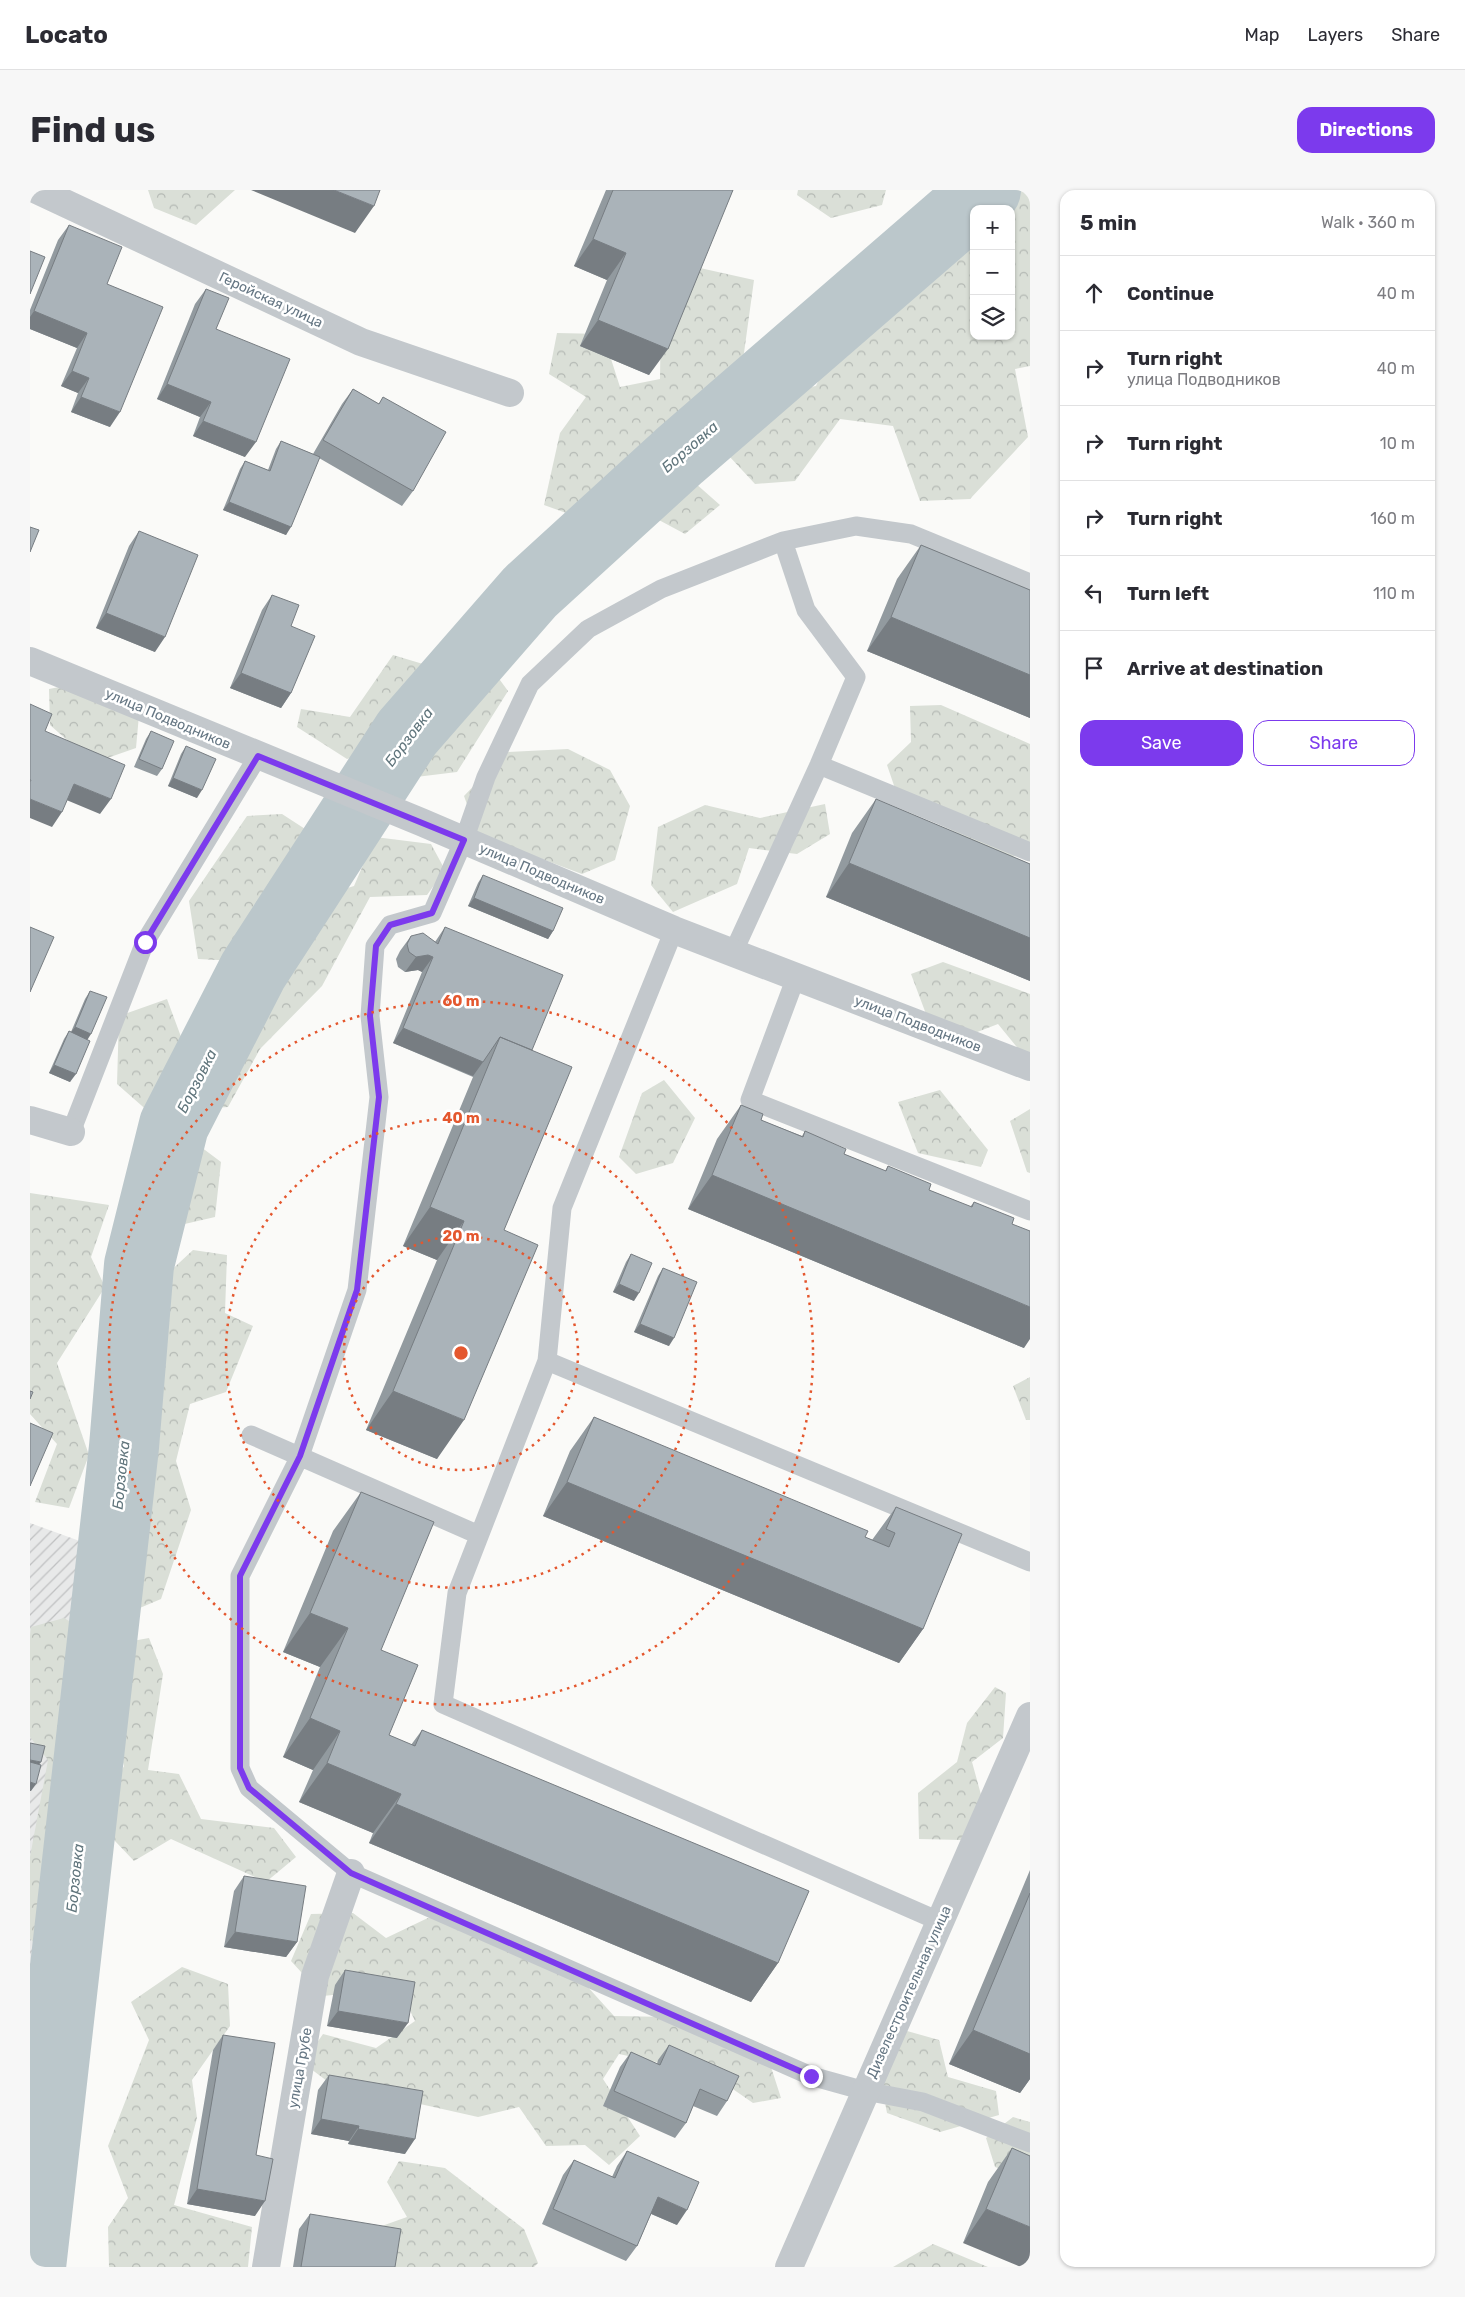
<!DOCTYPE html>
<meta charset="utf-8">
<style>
body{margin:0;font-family:Rubik,sans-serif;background:#f7f7f7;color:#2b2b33}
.controls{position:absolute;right:15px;top:15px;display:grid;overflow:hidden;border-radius:10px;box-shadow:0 1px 4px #0004}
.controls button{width:45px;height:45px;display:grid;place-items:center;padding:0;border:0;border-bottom:1px solid #e1e1e2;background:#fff;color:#2b2b33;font:25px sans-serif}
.stop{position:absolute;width:15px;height:15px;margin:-11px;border:4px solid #7c3aed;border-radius:50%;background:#fff}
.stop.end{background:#7c3aed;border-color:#fff;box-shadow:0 1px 5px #0008}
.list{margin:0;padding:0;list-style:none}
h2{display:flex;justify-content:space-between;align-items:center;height:65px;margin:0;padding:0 20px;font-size:21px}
h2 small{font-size:16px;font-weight:400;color:#7c7c81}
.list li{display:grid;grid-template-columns:32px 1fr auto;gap:15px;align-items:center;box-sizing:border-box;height:75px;padding:0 20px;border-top:1px solid #e1e1e2}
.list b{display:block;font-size:19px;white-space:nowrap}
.list p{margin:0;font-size:16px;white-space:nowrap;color:#7c7c81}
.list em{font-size:16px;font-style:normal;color:#7c7c81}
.actions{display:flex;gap:10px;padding:15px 20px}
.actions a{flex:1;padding:11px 0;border:1px solid #7c3aed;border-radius:15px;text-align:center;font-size:18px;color:#7c3aed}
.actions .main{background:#7c3aed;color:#fff}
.icon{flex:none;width:28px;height:28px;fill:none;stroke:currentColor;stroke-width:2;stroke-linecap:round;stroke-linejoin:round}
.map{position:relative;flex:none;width:1000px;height:2077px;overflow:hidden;border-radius:15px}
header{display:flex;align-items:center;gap:30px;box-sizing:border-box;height:70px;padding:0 25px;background:#fff;border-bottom:1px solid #e1e1e2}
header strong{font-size:24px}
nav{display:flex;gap:28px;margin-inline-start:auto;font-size:18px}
.intro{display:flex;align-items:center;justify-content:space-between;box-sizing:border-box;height:120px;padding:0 30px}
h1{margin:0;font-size:35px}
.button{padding:12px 22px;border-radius:15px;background:#7c3aed;color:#fff;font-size:18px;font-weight:700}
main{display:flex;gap:30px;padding:0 30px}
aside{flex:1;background:#fff;border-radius:15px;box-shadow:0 1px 4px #0004}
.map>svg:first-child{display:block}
.industrial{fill:url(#industrial-furrows)}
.forest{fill:url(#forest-crowns)}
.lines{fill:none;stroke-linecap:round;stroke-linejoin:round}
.river{stroke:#bbc7cb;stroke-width:70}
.lane{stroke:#c3c8cc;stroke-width:19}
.street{stroke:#c3c8cc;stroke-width:28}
.wall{fill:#929a9f}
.shaded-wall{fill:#777d82}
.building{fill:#aab3b9;stroke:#777d82}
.route{stroke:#7c3aed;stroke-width:6}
.ring{fill:none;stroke:#e4572e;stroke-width:2.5;stroke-dasharray:2.5 5}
.labels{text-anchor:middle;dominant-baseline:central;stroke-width:5;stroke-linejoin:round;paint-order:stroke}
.street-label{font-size:14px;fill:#657683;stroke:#fff}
.water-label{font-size:15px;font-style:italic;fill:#60757c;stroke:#fff}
.centre{fill:#e4572e;stroke:#fff;stroke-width:2.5}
.ring-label{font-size:15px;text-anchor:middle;font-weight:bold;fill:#e4572e;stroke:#fff;stroke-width:5;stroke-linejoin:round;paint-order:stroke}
</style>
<header>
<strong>Locato</strong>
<nav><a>Map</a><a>Layers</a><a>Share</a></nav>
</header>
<div class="intro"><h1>Find us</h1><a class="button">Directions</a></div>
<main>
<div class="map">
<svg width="1000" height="2077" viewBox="0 0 1000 2077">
<defs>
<pattern id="industrial-furrows" width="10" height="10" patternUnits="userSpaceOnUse" patternTransform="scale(1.25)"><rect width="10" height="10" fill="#e8e9e9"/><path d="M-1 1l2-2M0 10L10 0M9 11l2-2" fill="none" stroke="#c0c1c2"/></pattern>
<pattern id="forest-crowns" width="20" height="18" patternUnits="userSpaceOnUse" patternTransform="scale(1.25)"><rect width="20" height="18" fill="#dadfd7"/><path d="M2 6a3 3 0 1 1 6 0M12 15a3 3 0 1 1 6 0" fill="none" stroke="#b4b9b4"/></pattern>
</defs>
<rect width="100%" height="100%" fill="#fafaf8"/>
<!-- industrial -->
<path class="industrial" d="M 0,1333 L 69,1358 L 0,1918 Z"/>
<!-- forest -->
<path class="forest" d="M 118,0 L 205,0 L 166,35 L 124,18 Z
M 768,0 L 856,0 L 852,15 L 801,28 L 767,5 Z
M 977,0 L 1000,0 L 1000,176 L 985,179 L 998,247 L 940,309 L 890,311 L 863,236 L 810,229 L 765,291 L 725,294 L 699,266 L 735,205 L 786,196 L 805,154 L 831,151 L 846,105 L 916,49 L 944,40 L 944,146 L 981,146 L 981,19 L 962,19 Z
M 670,78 L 724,90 L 710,192 L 648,278 L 690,315 L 655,344 L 586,307 L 550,328 L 514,315 L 530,243 L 556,207 L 519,184 L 527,143 L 573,144 L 590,197 L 630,189 L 631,113 Z
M 451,464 L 478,501 L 427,582 L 386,587 L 361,556 L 317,569 L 267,537 L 271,519 L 320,527 L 363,465 L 403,477 Z
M 45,494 L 109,525 L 106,558 L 63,573 L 20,535 L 19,499 Z
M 911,515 L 1000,554 L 1000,665 L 977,667 L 871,616 L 857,575 L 881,552 L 880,516 Z
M 538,559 L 580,580 L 600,616 L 585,670 L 552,684 L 448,645 L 434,606 L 476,562 Z
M 795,614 L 800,644 L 767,664 L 719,658 L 707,694 L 643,722 L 621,695 L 628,637 L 675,615 L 730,628 Z
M 252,624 L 289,648 L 286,681 L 207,771 L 168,769 L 159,711 L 217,626 Z
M 345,647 L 401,654 L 415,680 L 397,705 L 340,707 L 292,796 L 230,859 L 198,917 L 120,923 L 87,894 L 89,826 L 137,809 L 160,871 L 202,867 L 219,811 L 267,769 L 288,707 L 324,696 Z
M 913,772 L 1000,804 L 1000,867 L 995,867 L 968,834 L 937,846 L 899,832 L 881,784 Z
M 634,890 L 665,928 L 643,973 L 606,984 L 589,967 L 612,903 Z
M 910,900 L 958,960 L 951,977 L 888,963 L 868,912 Z
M 1000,919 L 1000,983 L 997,982 L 980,931 Z
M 171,957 L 191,972 L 185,1027 L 146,1036 L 107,1009 L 127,963 Z
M 0,1003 L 79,1015 L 61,1067 L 75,1097 L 27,1173 L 59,1265 L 39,1318 L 5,1312 L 27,1254 L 0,1224 Z
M 163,1060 L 197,1065 L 195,1123 L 223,1136 L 196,1202 L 160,1214 L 146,1271 L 161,1320 L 131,1409 L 105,1420 L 88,1398 L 116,1303 L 103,1267 L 121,1099 Z
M 1000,1187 L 1000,1230 L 996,1230 L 983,1196 Z
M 34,1428 L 65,1446 L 44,1531 L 23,1580 L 40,1618 L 27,1742 L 7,1755 L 0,1749 L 0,1667 L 18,1570 L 0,1547 L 0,1446 L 1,1437 Z
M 119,1448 L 133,1484 L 118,1580 L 149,1584 L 171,1629 L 244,1638 L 266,1667 L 236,1692 L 141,1649 L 104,1671 L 66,1631 L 94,1576 L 77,1516 L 86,1454 Z
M 965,1497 L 976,1503 L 973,1548 L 942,1572 L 953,1612 L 931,1650 L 889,1649 L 888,1603 L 927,1572 L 937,1533 Z
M 323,1723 L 356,1748 L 402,1726 L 547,1785 L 584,1826 L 640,1827 L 741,1877 L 751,1908 L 723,1913 L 681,1884 L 589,1864 L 573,1889 L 610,1946 L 579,1975 L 555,1955 L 516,1956 L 489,1917 L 448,1927 L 301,1894 L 273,1873 L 293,1844 L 346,1858 L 385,1831 L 369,1798 L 293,1806 L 261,1771 L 281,1724 Z
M 152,1777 L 198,1794 L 200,1836 L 162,1890 L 167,1928 L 144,2015 L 222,2037 L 218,2077 L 79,2077 L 78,2037 L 98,2008 L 78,1956 L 119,1850 L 101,1812 Z
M 870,1839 L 909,1850 L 918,1887 L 966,1901 L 969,1925 L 910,1942 L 857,1923 L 849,1881 Z
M 0,1918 L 5,1940 L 0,1976 Z
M 983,1927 L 1000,1932 L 1000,1990 L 965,1977 L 956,1948 Z
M 369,1971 L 415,1978 L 494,2039 L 508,2073 L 504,2077 L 349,2077 L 349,2037 L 377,2027 L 357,1992 Z
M 903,2054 L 958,2077 L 863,2077 Z"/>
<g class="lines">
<!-- river -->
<path class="river" d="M 1,2077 L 94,1257 L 109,1075 L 144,935 L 223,781 L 377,543 L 500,402 L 649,266 L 956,0"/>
<!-- lane -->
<path class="lane" d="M 1000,393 L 881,344 L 826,336 L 753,351 L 631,399 L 558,439 L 500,494 L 456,587 L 434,650 L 402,723 L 360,735 L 345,756 L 340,826 L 349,907 L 327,1100 L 270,1266 L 210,1386 L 210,1578 L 219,1598 L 321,1683 L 781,1886 L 835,1901 L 893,1912 L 1000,1953
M 789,575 L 1000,662
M 644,740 L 532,1018 L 517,1171 L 427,1403 L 413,1514 L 911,1732
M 703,763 L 789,575 L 826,487 L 776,420 L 753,351
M 766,787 L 720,910 L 1000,1021
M 41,942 L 115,752 L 228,566
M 517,1171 L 1000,1372
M 221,1245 L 449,1345"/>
<!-- street -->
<path class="street" d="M 7,0 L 331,152 L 480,203
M 0,471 L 391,632 L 644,740 L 1000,877
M 0,930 L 41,942
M 236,2077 L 285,1786 L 321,1683
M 759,2077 L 1000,1526"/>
</g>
<!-- wall -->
<path class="wall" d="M 576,0 L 703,0 L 619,185 L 550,156 L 577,90 L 544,76 Z
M 39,35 L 77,94 L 80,237 L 41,222 L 48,203 L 31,196 L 47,158 L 0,139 L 0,120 L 28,50 Z
M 176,99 L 186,139 L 215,267 L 163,246 L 170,227 L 127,209 L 165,114 Z
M 323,199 L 349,214 L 353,207 L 383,301 L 372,316 L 289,268 L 256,345 L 193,320 L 210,279 L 215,271 L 238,280 L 246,259 L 251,251 L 283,264 L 312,214 Z
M 109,341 L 125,462 L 66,438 L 99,356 Z
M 891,355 L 1000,400 L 1000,528 L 837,461 L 867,389 Z
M 242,405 L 261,436 L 261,503 L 251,518 L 200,498 L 232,420 Z
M 121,541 L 132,579 L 127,586 L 104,577 L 116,549 Z
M 156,556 L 167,608 L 138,596 L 151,564 Z
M 846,609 L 1000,674 L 1000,791 L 796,707 L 822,643 Z
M 453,685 L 523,741 L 518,749 L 438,716 L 448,693 Z
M 415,737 L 502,860 L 474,1040 L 407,1269 L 336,1240 L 407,1070 L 373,1056 L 443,887 L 363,853 L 392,782 L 388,780 L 375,782 L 368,777 L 366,769 L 370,761 L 381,746 L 405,752 Z
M 60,801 L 57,849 L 40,892 L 19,883 L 34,849 L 39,841 L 41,842 L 55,809 Z
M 711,915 L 731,930 L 772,946 L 775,941 L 814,964 L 855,981 L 858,976 L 899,1000 L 940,1017 L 944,1012 L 982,1034 L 994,1158 L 658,1019 L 687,949 Z
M 601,1064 L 604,1111 L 583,1102 L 596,1072 Z
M 633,1078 L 639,1156 L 604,1142 L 628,1086 Z
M 564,1227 L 842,1350 L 866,1317 L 893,1439 L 869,1473 L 513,1326 L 540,1261 Z
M 331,1302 L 351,1460 L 359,1545 L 381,1555 L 392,1540 L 748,1773 L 721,1812 L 339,1653 L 343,1643 L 269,1612 L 283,1580 L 253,1567 L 290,1477 L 253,1462 L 303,1341 Z
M 1000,1680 L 1000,1889 L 990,1903 L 919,1874 Z
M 214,1686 L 267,1752 L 256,1767 L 194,1757 L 204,1701 Z
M 315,1780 L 367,1848 L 297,1836 L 305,1795 Z
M 193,1845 L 226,1965 L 225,2026 L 157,2014 L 183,1860 Z
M 639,1855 L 697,1911 L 687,1926 L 663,1916 L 656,1933 L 645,1948 L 573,1916 L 590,1877 L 601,1862 L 627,1874 L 628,1870 Z
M 299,1885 L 375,1964 L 318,1954 L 319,1951 L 281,1944 L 288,1900 Z
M 982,1958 L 1000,1966 L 933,2053 L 958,1992 Z
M 597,1961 L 647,2035 L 621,2024 L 607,2056 L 596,2071 L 512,2034 L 533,1985 L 544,1970 L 582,1987 L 587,1976 Z
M 280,2024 L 365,2077 L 263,2077 L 269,2039 Z"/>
<!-- shaded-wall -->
<path class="shaded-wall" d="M 221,0 L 304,0 L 344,16 L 325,43 Z
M 563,49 L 596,63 L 577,90 L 544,76 Z
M 4,121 L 57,143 L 47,158 L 0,139 L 0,127 Z
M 568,130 L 638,159 L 619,185 L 550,156 Z
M 42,181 L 59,188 L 48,203 L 31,196 Z
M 137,194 L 181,212 L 170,227 L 127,209 Z
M 51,207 L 90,222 L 80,237 L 41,222 Z
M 173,231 L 226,252 L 215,267 L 163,246 Z
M 199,312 L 261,337 L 256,345 L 193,320 Z
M 76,423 L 135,447 L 125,462 L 66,438 Z
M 861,427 L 1000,485 L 1000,528 L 837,461 Z
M 211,483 L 261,503 L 251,518 L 200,498 Z
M 143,588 L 172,600 L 167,608 L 138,596 Z
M 44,594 L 81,609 L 70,624 L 34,609 Z
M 0,609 L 32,622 L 22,637 L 0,628 Z
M 819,673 L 1000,748 L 1000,791 L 796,707 Z
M 444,708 L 523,741 L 518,749 L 438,716 Z
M 398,765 L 403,767 L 392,782 L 388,780 L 375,782 L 386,767 Z
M 45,837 L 61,844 L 56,852 L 39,845 Z
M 373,838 L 453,872 L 443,886 L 363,853 Z
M 24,875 L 46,884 L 40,892 L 19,883 Z
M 682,985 L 1000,1117 L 1000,1149 L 994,1158 L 658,1019 Z
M 400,1017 L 434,1031 L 407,1070 L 373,1056 Z
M 589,1094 L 609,1103 L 604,1111 L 583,1102 Z
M 610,1134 L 644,1148 L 639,1156 L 604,1142 Z
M 363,1201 L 434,1230 L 407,1269 L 336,1240 Z
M 537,1292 L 893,1439 L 869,1473 L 513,1326 Z
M 280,1423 L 318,1438 L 290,1477 L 253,1462 Z
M 280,1528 L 310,1541 L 283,1580 L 253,1567 Z
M 0,1570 L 11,1572 L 5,1580 L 0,1579 Z
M 297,1573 L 371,1604 L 343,1643 L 269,1612 Z
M 0,1592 L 6,1594 L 1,1601 L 0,1601 Z
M 366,1614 L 748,1773 L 721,1812 L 339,1653 Z
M 205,1742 L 267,1752 L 256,1767 L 194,1757 Z
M 308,1821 L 378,1833 L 367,1848 L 297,1836 Z
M 943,1840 L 1000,1864 L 1000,1889 L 990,1903 L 919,1874 Z
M 291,1929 L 329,1936 L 319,1951 L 281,1944 Z
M 328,1939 L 385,1949 L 375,1964 L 318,1954 Z
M 167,1999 L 235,2011 L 225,2026 L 157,2014 Z
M 628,2007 L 657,2020 L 647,2035 L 617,2022 Z
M 956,2019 L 1000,2037 L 1000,2077 L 991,2077 L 933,2053 Z"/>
<!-- building -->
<path class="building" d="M 304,0 L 350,0 L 344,16 Z
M 583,0 L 703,0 L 638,159 L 568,130 L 596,63 L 563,49 Z
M 39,35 L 92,57 L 77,94 L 133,117 L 90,222 L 51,207 L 59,188 L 42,181 L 57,143 L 4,121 Z
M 0,61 L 15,67 L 0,104 Z
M 176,99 L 199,108 L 186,139 L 260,169 L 226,252 L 173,231 L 181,212 L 137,194 Z
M 323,199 L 349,214 L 353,207 L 416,242 L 383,301 L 293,250 Z
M 251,251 L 290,267 L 261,337 L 199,312 L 215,271 L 240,281 Z
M 0,337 L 9,340 L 0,362 Z
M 109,341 L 168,365 L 135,447 L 76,423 Z
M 891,355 L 1000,400 L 1000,485 L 861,427 Z
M 242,405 L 269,415 L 261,436 L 285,446 L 261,503 L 211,483 Z
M 0,514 L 22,524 L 15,541 L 95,575 L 81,609 L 44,594 L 32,622 L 0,609 L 0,592 L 1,590 L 0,590 Z
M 121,541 L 144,551 L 132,579 L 109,569 Z
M 156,556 L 186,569 L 172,600 L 143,588 Z
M 846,609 L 1000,674 L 1000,748 L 819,673 Z
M 453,685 L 533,718 L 523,741 L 444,708 Z
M 0,737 L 24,747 L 0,802 Z
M 415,737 L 533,785 L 502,860 L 470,847 L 453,872 L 373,838 L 403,767 L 398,765 L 386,767 L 379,762 L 377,754 L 381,746 L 393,743 L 408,754 Z
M 60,801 L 77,807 L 61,844 L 45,837 Z
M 39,841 L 60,851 L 46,884 L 24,875 Z
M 470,847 L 542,877 L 474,1040 L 508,1055 L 434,1230 L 363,1201 L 434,1031 L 400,1017 Z
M 711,915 L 733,924 L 731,930 L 773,947 L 775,941 L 816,959 L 814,964 L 856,981 L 858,976 L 901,994 L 899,1000 L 942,1017 L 944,1012 L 984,1028 L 982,1034 L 1000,1041 L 1000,1117 L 682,985 Z
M 601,1064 L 622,1073 L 609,1103 L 589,1094 Z
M 633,1078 L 667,1092 L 644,1148 L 610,1134 Z
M 0,1201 L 3,1202 L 0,1209 Z
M 564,1227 L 838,1341 L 835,1347 L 859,1357 L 865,1343 L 856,1339 L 866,1317 L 932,1344 L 893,1439 L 537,1292 Z
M 0,1233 L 23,1243 L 0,1296 Z
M 331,1302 L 404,1332 L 351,1460 L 388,1475 L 359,1545 L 385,1556 L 392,1540 L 779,1701 L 748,1773 L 366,1614 L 371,1604 L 297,1573 L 310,1541 L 280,1528 L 318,1438 L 280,1423 Z
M 0,1553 L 15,1556 L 11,1572 L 0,1570 Z
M 0,1572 L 11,1575 L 6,1594 L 0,1592 Z
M 214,1686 L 276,1696 L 267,1752 L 205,1742 Z
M 1000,1703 L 1000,1864 L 943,1840 Z
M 315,1780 L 385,1792 L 378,1833 L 308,1821 Z
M 193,1845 L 245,1853 L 226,1965 L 243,1969 L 235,2011 L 167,1999 Z
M 639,1855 L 709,1886 L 697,1911 L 670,1899 L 656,1933 L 584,1901 L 601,1862 L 630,1875 Z
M 299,1885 L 393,1901 L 385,1949 L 328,1939 L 329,1936 L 291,1929 Z
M 982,1958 L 1000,1966 L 1000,2037 L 956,2019 Z
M 597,1961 L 669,1992 L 657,2020 L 628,2007 L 607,2056 L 523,2019 L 544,1970 L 585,1988 Z
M 280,2024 L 371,2039 L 365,2077 L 271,2077 Z"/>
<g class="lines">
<!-- route -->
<path class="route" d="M 115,752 L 228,566 L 434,650 L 402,723 L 360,735 L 346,756 L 340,826 L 349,907 L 327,1100 L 270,1266 L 210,1386 L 210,1578 L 219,1598 L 321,1683 L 781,1886"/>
</g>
<!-- distance rings -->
<g class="ring">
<circle cx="431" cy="1163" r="117"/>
<circle cx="431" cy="1163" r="235"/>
<circle cx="431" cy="1163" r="352"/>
</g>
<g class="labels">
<!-- street labels -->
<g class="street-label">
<text transform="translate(241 110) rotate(25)">Геройская улица</text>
<text transform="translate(138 529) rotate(23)">улица Подводников</text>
<text transform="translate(512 684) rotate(23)">улица Подводников</text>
<text transform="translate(888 834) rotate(21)">улица Подводников</text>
<text transform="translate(879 1802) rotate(-66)">Дизелестроительная улица</text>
<text transform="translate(270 1878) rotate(-80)">улица Грубе</text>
</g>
<!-- water labels -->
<g class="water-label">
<text transform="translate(660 257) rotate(-41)">Борзовка</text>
<text transform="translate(379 547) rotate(-53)">Борзовка</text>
<text transform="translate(167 891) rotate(-63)">Борзовка</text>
<text transform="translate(91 1285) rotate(-84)">Борзовка</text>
<text transform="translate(45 1688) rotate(-84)">Борзовка</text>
</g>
</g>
<circle cx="431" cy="1163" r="8" class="centre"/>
<g class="ring-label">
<text x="431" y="816">60 m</text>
<text x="431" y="933">40 m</text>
<text x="431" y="1051">20 m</text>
</g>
</svg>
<div class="controls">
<button>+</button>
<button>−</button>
<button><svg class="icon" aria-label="layers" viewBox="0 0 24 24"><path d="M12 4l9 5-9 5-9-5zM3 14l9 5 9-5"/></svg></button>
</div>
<div class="stop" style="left:115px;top:752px"></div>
<div class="stop end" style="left:781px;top:1886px"></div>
</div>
<aside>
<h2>5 min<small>Walk · 360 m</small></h2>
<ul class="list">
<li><svg class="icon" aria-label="ahead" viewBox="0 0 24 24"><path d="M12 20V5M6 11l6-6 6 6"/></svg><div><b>Continue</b></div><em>40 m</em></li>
<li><svg class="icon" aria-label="right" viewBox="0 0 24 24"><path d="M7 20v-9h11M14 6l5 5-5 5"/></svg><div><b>Turn right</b><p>улица Подводников</p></div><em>40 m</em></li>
<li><svg class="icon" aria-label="right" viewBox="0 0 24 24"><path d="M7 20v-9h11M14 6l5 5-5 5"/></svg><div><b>Turn right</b></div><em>10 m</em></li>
<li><svg class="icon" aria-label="right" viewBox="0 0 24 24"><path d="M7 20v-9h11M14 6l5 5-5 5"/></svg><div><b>Turn right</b></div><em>160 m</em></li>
<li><svg class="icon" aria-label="left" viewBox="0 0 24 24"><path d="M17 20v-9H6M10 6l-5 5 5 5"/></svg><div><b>Turn left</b></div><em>110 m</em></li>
<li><svg class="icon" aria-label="arrive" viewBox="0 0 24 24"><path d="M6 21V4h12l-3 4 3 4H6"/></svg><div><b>Arrive at destination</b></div></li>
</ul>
<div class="actions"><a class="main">Save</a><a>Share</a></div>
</aside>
</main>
